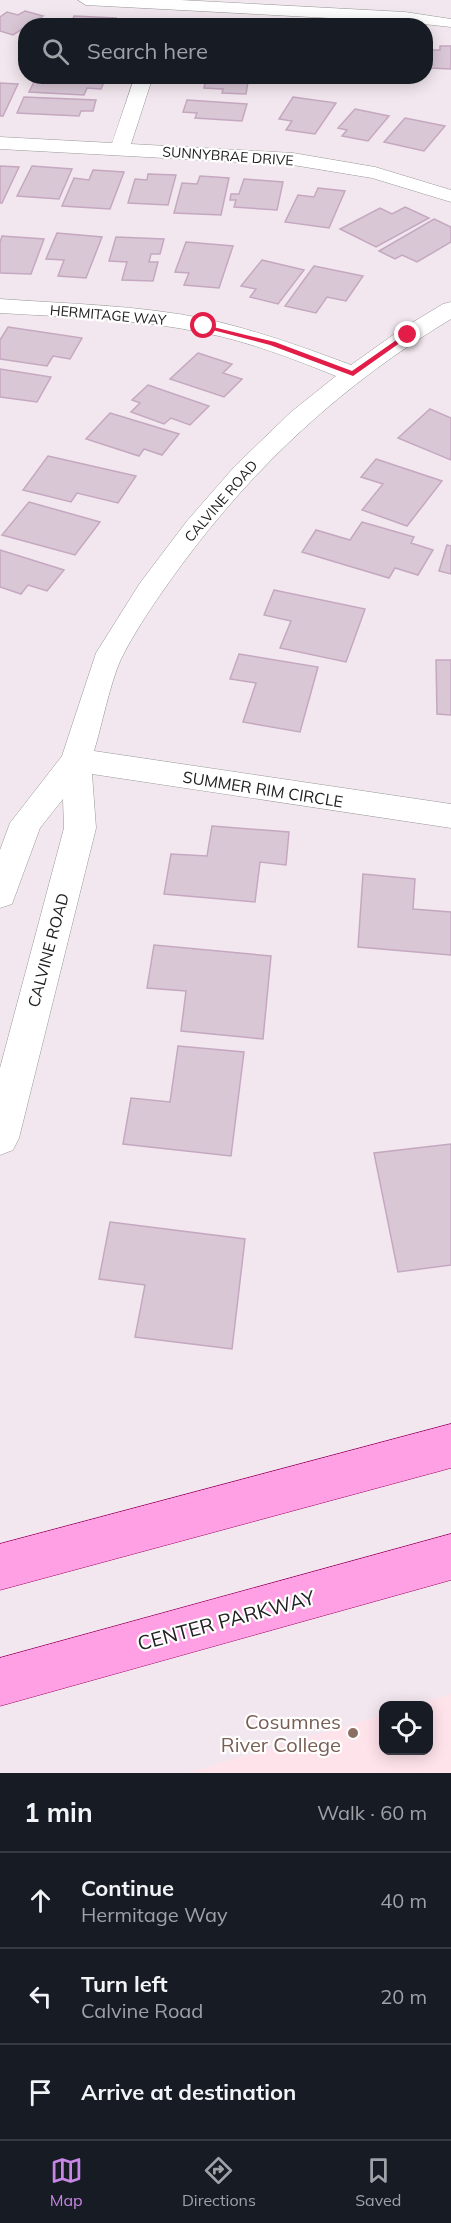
<!DOCTYPE html>
<meta charset="utf-8">
<style>
body{margin:0;font-family:Mulish,sans-serif;background:#20242c;color:#f1f3f6}
.controls{position:absolute;right:18px;bottom:18px;display:grid;overflow:hidden;border-radius:12px;box-shadow:0 3px 15px #0003}
.controls button{width:54px;height:54px;display:grid;place-items:center;padding:0;border:0;border-bottom:2px solid #363941;background:#171b24;color:#f1f3f6;font:30px sans-serif}
.stop{position:absolute;width:18px;height:18px;margin:-14px;border:4px solid #e11d48;border-radius:50%;background:#fff}
.stop.end{background:#e11d48;border-color:#fff;box-shadow:0 2px 6px #0008}
.list{margin:0;padding:0;list-style:none}
h2{display:flex;justify-content:space-between;align-items:center;height:78px;margin:0;padding:0 24px;font-size:26px}
h2 small{font-size:20px;font-weight:400;color:#9ea1a6}
.list li{display:grid;grid-template-columns:39px 1fr auto;gap:18px;align-items:center;box-sizing:border-box;height:96px;padding:0 24px;border-top:2px solid #363941}
.list b{display:block;font-size:22px;white-space:nowrap}
.list p{margin:0;font-size:20px;white-space:nowrap;color:#9ea1a6}
.list em{font-size:20px;font-style:normal;color:#9ea1a6}
.icon{flex:none;width:33px;height:33px;fill:none;stroke:currentColor;stroke-width:2;stroke-linecap:round;stroke-linejoin:round}
.map{position:relative;flex:none;width:451px;height:1773px;overflow:hidden}
.search{position:absolute;background:#171b24;box-shadow:0 3px 15px #0003;left:18px;right:18px;top:18px;height:66px;display:flex;align-items:center;gap:15px;box-sizing:border-box;padding:0 21px;border-radius:24px;color:#9ea1a6;font-size:22px}
.sheet{height:366px;background:#171b24}
nav{display:flex;justify-content:space-around;align-items:center;box-sizing:border-box;height:84px;border-top:2px solid #363941;background:#171b24;font-size:16px;color:#9ea1a6}
nav a{display:grid;justify-items:center;gap:3px}
nav .on{color:#c886e6}
.map>svg:first-child{display:block}
.education{fill:#ffe3eb}
.building{fill:#d9c7d6;stroke:#c5a8c0;stroke-width:1.5}
.lines{fill:none;stroke-linecap:round;stroke-linejoin:round}
.minor-casing{stroke:#989898;stroke-width:1}
.major-casing{stroke:#9e0062;stroke-width:1}
.minor{fill:#fff;fill-rule:evenodd}
.major{fill:#ff9fe4;fill-rule:evenodd}
.route{fill:#e11d48}
.education-dot{fill:#8d6e63;stroke:#fff;stroke-width:2}
.labels{text-anchor:middle;dominant-baseline:central;stroke-width:4.5;stroke-linejoin:round;paint-order:stroke}
.far-street-label{font-size:14px;fill:#212121;stroke:#fff}
.street-label{font-size:16px;fill:#212121;stroke:#fff}
.near-street-label{font-size:20px;fill:#212121;stroke:#fff}
.near-education-label{font-size:20px;fill:#785e54;stroke:#fff;text-anchor:end}
</style>
<div class="map">
<svg width="451" height="1773" viewBox="0 0 451 1773">
<rect width="100%" height="100%" fill="#f2e7ee"/>
<!-- education -->
<path class="education" d="M 451,1694 L 451,1773 L 187,1773 L 383,1715 L 384,1750 L 428,1750 L 428,1706 L 415,1705 Z"/>
<!-- building -->
<path class="building" d="M 25,11 L 43,16 L 13,35 L 0,31 L 0,17 L 7,12 L 18,15 Z
M 74,16 L 116,18 L 114,22 L 127,22 L 126,26 L 70,26 Z
M 440,46 L 451,46 L 451,69 L 430,68 L 430,50 L 440,50 Z
M 37,76 L 91,76 L 106,77 L 101,89 L 87,88 L 84,95 L 29,92 Z
M 194,76 L 249,76 L 246,94 L 222,93 L 223,89 L 204,88 L 205,83 L 192,83 Z
M 0,83 L 18,84 L 3,116 L 0,116 Z
M 24,97 L 96,100 L 93,111 L 81,111 L 79,116 L 17,113 Z
M 293,97 L 336,103 L 315,134 L 286,130 L 292,121 L 279,119 Z
M 187,100 L 247,104 L 242,121 L 195,118 L 197,113 L 183,112 Z
M 355,109 L 389,116 L 368,141 L 342,136 L 347,130 L 338,128 Z
M 405,118 L 445,126 L 424,151 L 384,142 Z
M 0,166 L 19,167 L 2,203 L 0,203 Z
M 32,166 L 72,169 L 59,199 L 17,196 Z
M 93,170 L 124,172 L 110,209 L 62,206 L 74,178 L 89,180 Z
M 148,174 L 176,175 L 168,205 L 128,203 L 135,179 L 147,180 Z
M 200,176 L 229,178 L 221,215 L 174,213 L 182,183 L 197,184 Z
M 244,179 L 283,182 L 277,210 L 234,207 L 236,200 L 230,200 L 231,194 L 239,194 Z
M 318,188 L 345,191 L 329,228 L 285,222 L 298,195 L 314,197 Z
M 405,207 L 429,218 L 376,247 L 340,229 L 380,208 L 392,214 Z
M 434,219 L 451,227 L 451,242 L 417,262 L 402,255 L 395,259 L 379,251 Z
M 57,233 L 102,237 L 86,278 L 58,276 L 64,260 L 46,259 Z
M 2,236 L 44,239 L 31,274 L 0,273 L 0,242 Z
M 116,237 L 164,239 L 160,254 L 151,254 L 149,262 L 158,262 L 153,281 L 122,280 L 127,262 L 109,261 Z
M 186,242 L 233,246 L 219,288 L 184,285 L 189,273 L 175,272 Z
M 262,260 L 304,270 L 278,304 L 250,297 L 256,289 L 241,286 Z
M 314,266 L 363,276 L 346,301 L 327,297 L 316,313 L 285,306 Z
M 8,327 L 82,338 L 70,359 L 53,356 L 47,366 L 0,359 L 0,340 Z
M 198,353 L 232,364 L 223,373 L 242,379 L 224,397 L 170,379 Z
M 0,369 L 51,377 L 37,402 L 0,397 Z
M 148,385 L 209,406 L 190,425 L 171,418 L 164,424 L 131,412 L 140,403 L 132,400 Z
M 430,409 L 451,418 L 451,460 L 398,438 Z
M 110,413 L 179,434 L 162,455 L 144,449 L 139,456 L 86,439 Z
M 48,456 L 136,476 L 118,503 L 77,493 L 71,502 L 23,490 Z
M 376,459 L 442,481 L 407,526 L 362,510 L 383,484 L 361,477 Z
M 29,502 L 100,522 L 75,555 L 2,535 Z
M 362,522 L 414,537 L 411,543 L 433,550 L 418,575 L 395,568 L 389,578 L 302,552 L 316,530 L 350,540 Z
M 447,545 L 451,546 L 451,574 L 439,571 Z
M 0,550 L 64,570 L 47,591 L 28,585 L 21,594 L 0,587 Z
M 274,590 L 365,609 L 346,662 L 280,648 L 291,621 L 264,615 Z
M 239,654 L 318,667 L 300,732 L 243,722 L 256,683 L 230,679 Z
M 436,660 L 451,660 L 451,715 L 437,714 Z
M 212,826 L 289,832 L 286,865 L 260,862 L 255,902 L 164,894 L 171,854 L 207,856 Z
M 363,874 L 415,879 L 413,909 L 451,912 L 451,955 L 358,947 Z
M 154,945 L 271,956 L 263,1039 L 181,1031 L 186,991 L 147,988 Z
M 178,1046 L 244,1052 L 231,1156 L 123,1144 L 131,1098 L 170,1102 Z
M 451,1144 L 451,1265 L 398,1272 L 374,1153 Z
M 110,1222 L 245,1239 L 232,1349 L 135,1337 L 145,1285 L 99,1279 Z"/>
<g class="lines">
<!-- minor casing -->
<g class="minor-casing">
<path id="minor" d="M 78,0 L 180,0 L 405,12 L 451,19 L 451,27 L 405,22 L 86,5 Z
M 135,76 L 153,76 L 131,144 L 293,153 L 375,167 L 451,190 L 451,202 L 372,178 L 293,165 L 0,149 L 0,137 L 112,143 Z
M 0,299 C 69,304 138,305 206,319 C 255,330 303,347 351,365 L 400,330 L 443,304 L 451,302 L 451,319 C 343,384 255,465 180,567 C 159,596 137,627 121,659 C 110,683 102,725 94,751 L 451,804 L 451,828 L 92,774 L 96,828 L 19,1138 L 13,1150 L 0,1155 L 0,1068 L 64,828 L 63,799 L 40,828 L 12,904 L 0,908 L 0,850 L 10,823 L 62,756 L 96,653 L 140,583 L 187,521 L 235,466 L 291,412 L 336,376 C 294,359 250,342 205,333 C 138,319 68,317 0,313 Z"/>
</g>
<!-- major casing -->
<g class="major-casing">
<path id="major" d="M 451,1424 L 451,1468 L 0,1590 L 0,1544 Z
M 451,1534 L 451,1580 L 0,1706 L 0,1658 Z"/>
</g>
<!-- minor -->
<use href="#minor" class="minor"/>
<!-- major -->
<use href="#major" class="major"/>
</g>
<!-- route -->
<path class="route" d="M 201,324 L 275,342 L 352,371 L 405,334 L 411,335 L 353,376 L 270,345 L 201,327 Z"/>
<!-- markers -->
<circle class="education-dot" cx="353" cy="1733" r="6"/>
<g class="labels">
<!-- far-street labels -->
<g class="far-street-label">
<text transform="translate(228 156) rotate(4)">SUNNYBRAE DRIVE</text>
<text transform="translate(108 315) rotate(5)">HERMITAGE WAY</text>
<text transform="translate(221 501) rotate(-49)">CALVINE ROAD</text>
</g>
<!-- street labels -->
<g class="street-label">
<text transform="translate(263 789) rotate(9)">SUMMER RIM CIRCLE</text>
<text transform="translate(48 950) rotate(-75)">CALVINE ROAD</text>
</g>
<!-- near-street labels -->
<g class="near-street-label">
<text transform="translate(226 1620) rotate(-15)">CENTER PARKWAY</text>
</g>
<!-- near-education labels -->
<g class="near-education-label">
<text x="341" y="1721">Cosumnes<tspan x="341" dy="23">River College</tspan></text>
</g>
</g>
</svg>
<div class="controls">
<button><svg class="icon" aria-label="locate" viewBox="0 0 24 24"><circle cx="12" cy="12" r="6"/><path d="M12 2v4M12 18v4M2 12h4M18 12h4"/></svg></button>
</div>
<div class="stop" style="left:204px;top:326px"></div>
<div class="stop end" style="left:408px;top:335px"></div>
<div class="search"><svg class="icon" aria-label="search" viewBox="0 0 24 24"><circle cx="10" cy="10" r="6"/><path d="M15 15l6 6"/></svg>Search here</div>
</div>
<section class="sheet">
<h2>1 min<small>Walk · 60 m</small></h2>
<ul class="list">
<li><svg class="icon" aria-label="ahead" viewBox="0 0 24 24"><path d="M12 20V5M6 11l6-6 6 6"/></svg><div><b>Continue</b><p>Hermitage Way</p></div><em>40 m</em></li>
<li><svg class="icon" aria-label="left" viewBox="0 0 24 24"><path d="M17 20v-9H6M10 6l-5 5 5 5"/></svg><div><b>Turn left</b><p>Calvine Road</p></div><em>20 m</em></li>
<li><svg class="icon" aria-label="arrive" viewBox="0 0 24 24"><path d="M6 21V4h12l-3 4 3 4H6"/></svg><div><b>Arrive at destination</b></div></li>
</ul>
</section>
<nav>
<a class="on"><svg class="icon" aria-label="map" viewBox="0 0 24 24"><path d="M3 6l6-2 6 2 6-2v14l-6 2-6-2-6 2zM9 4v14M15 6v14"/></svg>Map</a>
<a><svg class="icon" aria-label="directions" viewBox="0 0 24 24"><path d="M12 3l9 9-9 9-9-9zM9 14v-3h6M13 9l2 2-2 2"/></svg>Directions</a>
<a><svg class="icon" aria-label="saved" viewBox="0 0 24 24"><path d="M7 4h10v16l-5-4-5 4z"/></svg>Saved</a>
</nav>
